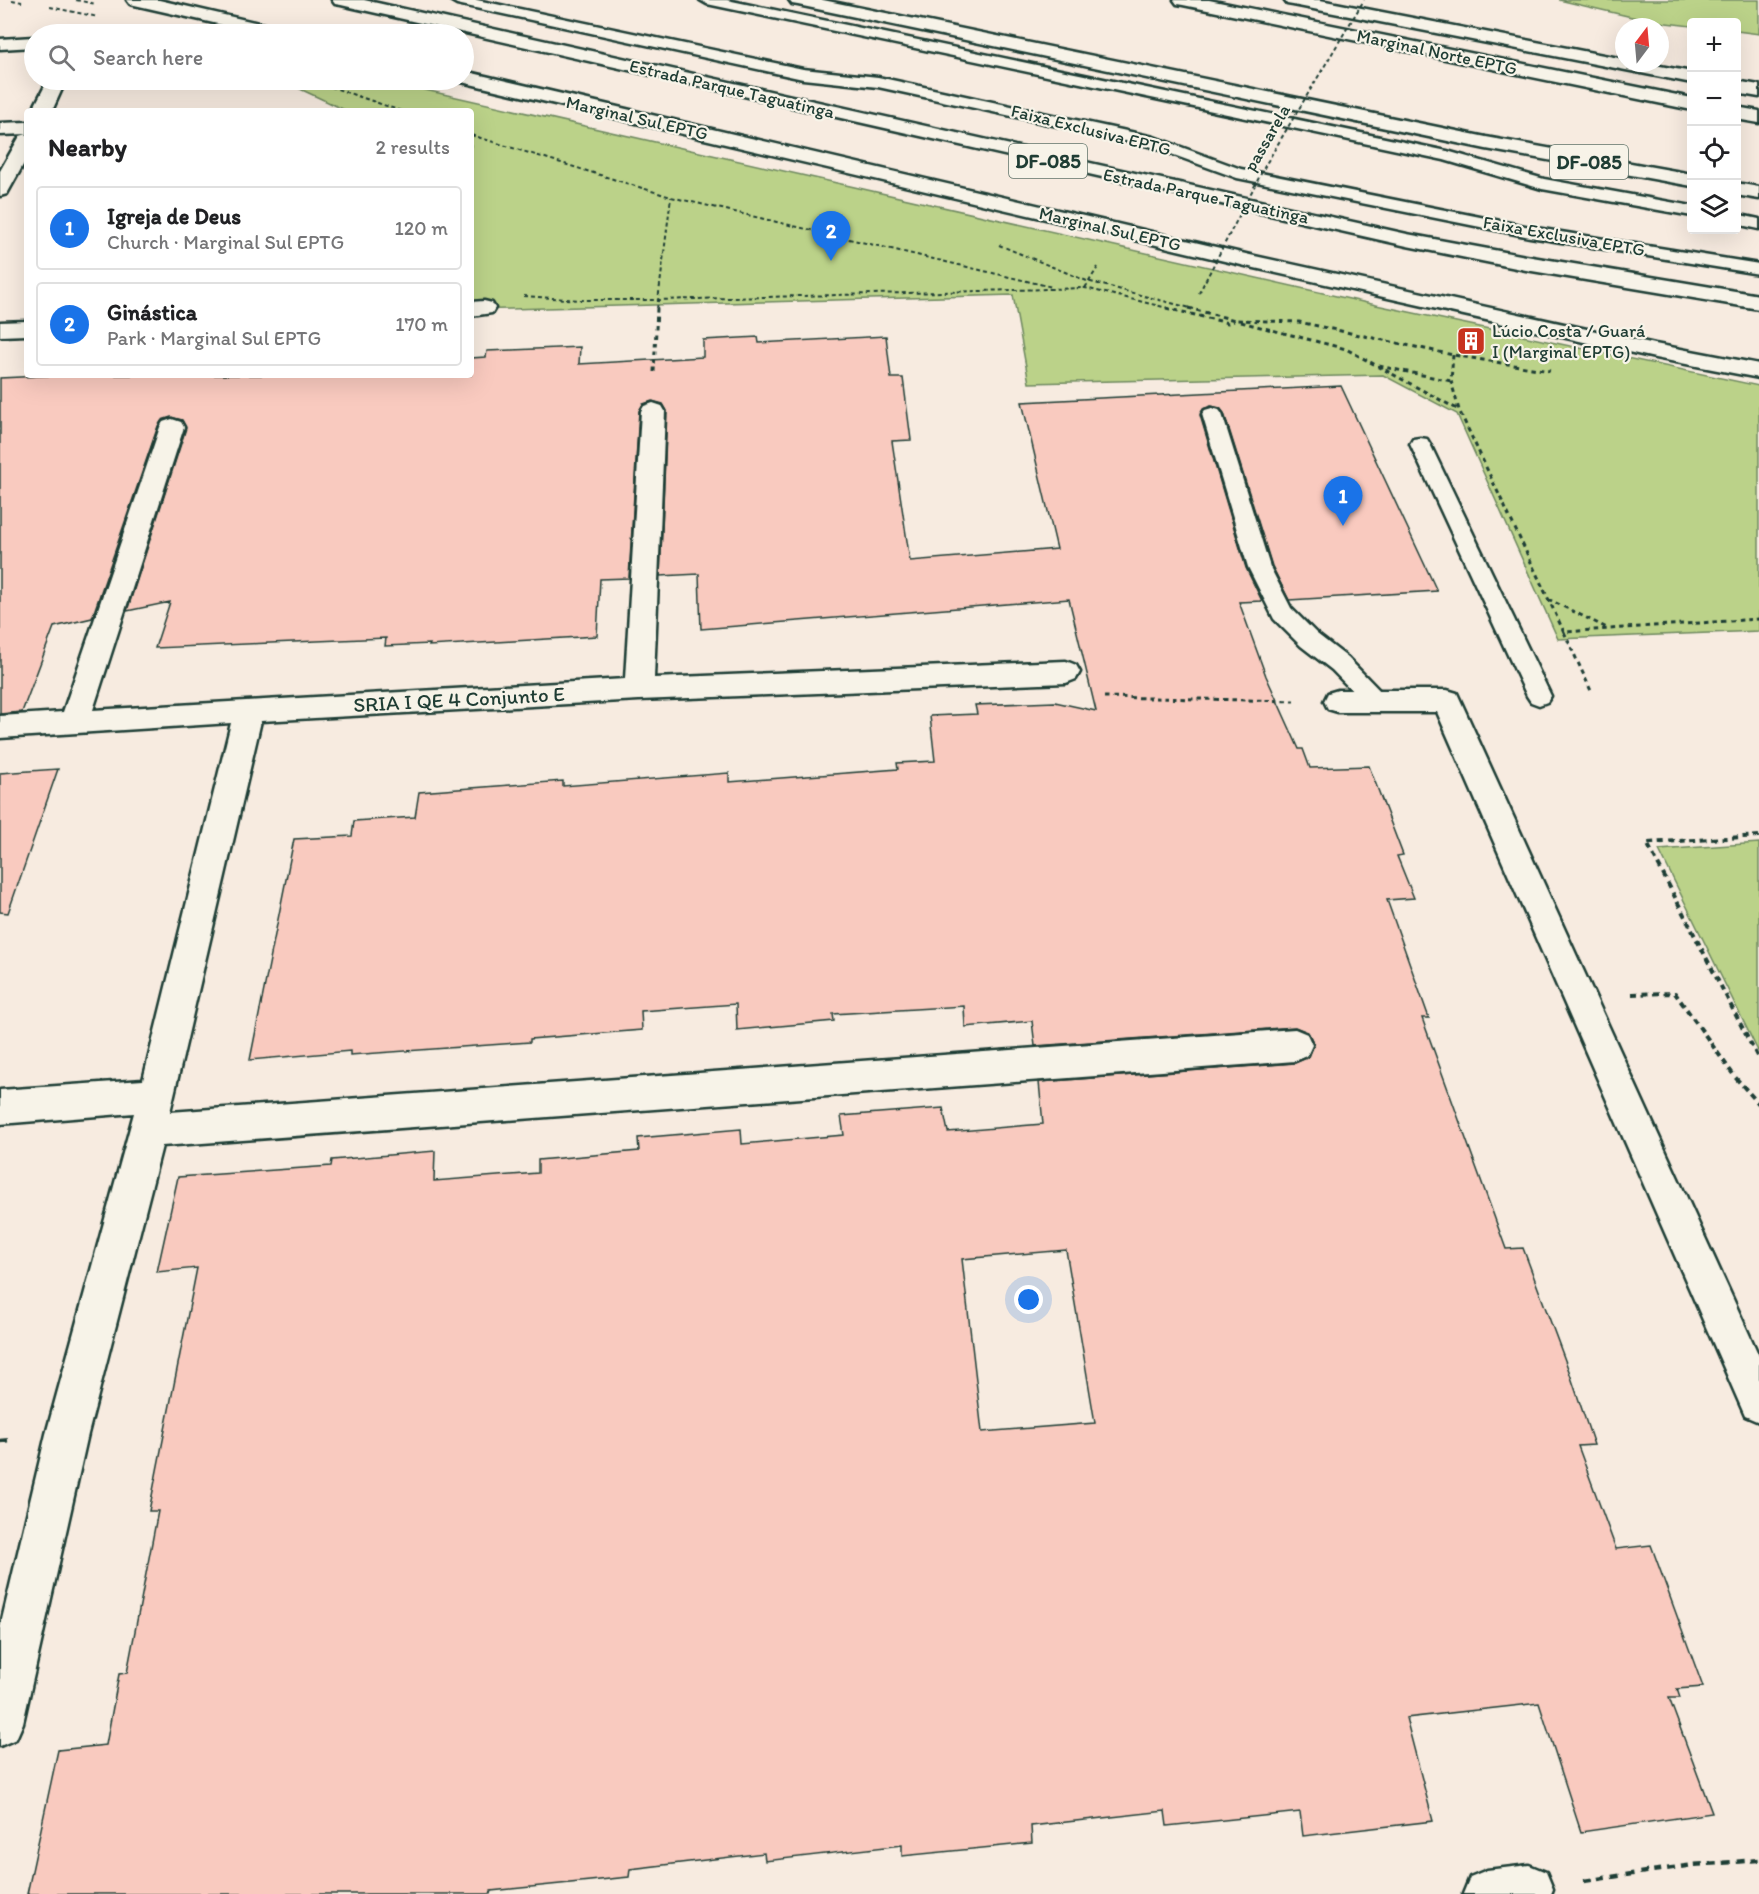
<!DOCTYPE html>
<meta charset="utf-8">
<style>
body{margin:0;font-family:Itim,sans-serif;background:#f2f2f2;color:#202124}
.controls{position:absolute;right:18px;top:18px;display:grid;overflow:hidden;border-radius:6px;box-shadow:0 6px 24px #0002}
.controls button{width:54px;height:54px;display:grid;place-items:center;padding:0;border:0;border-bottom:2px solid #e0e0e0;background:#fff;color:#202124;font:30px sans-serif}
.compass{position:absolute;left:1615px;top:18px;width:54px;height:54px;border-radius:50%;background:#fff;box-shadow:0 6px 24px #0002;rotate:16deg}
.you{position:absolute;left:1029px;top:1300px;width:21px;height:21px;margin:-15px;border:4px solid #fff;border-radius:50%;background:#1a73e8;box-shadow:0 0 0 9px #1a73e833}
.badge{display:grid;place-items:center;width:39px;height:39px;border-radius:50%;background:#1a73e8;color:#fff;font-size:20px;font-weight:700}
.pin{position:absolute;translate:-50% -50px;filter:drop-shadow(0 2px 3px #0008)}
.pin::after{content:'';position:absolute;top:32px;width:21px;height:18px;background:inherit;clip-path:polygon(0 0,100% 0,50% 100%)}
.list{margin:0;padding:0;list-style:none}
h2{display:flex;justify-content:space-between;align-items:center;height:78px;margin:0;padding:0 24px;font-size:26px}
h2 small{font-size:20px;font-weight:400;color:#757577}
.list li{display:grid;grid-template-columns:39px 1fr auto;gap:18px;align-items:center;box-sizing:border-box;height:84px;margin:0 12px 12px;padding:0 12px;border:2px solid #e0e0e0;border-radius:6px}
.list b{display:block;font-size:22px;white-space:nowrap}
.list p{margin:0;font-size:20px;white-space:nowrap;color:#757577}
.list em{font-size:20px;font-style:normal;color:#757577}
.icon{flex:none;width:33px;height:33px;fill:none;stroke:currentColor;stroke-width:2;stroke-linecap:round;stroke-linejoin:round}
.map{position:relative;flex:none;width:1759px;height:1894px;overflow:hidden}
.search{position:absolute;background:#fff;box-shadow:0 6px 24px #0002;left:24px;top:24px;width:450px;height:66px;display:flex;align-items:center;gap:15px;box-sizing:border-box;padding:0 21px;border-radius:33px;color:#757577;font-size:22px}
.panel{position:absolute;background:#fff;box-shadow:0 6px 24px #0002;left:24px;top:108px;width:450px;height:270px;border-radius:6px}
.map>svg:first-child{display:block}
.green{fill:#bbd289;stroke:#6d885e;stroke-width:1.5}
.building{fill:#f9cabf;stroke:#1f3d34;stroke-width:1.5;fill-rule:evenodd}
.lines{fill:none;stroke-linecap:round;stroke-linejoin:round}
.service-casing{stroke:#1f3d34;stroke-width:5}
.minor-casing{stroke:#1f3d34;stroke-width:5}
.secondary-casing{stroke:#1f3d34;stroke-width:5}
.primary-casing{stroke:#1f3d34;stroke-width:5}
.motorway-casing{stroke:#1f3d34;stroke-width:5}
.path-far3{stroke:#1f3d34;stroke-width:2;stroke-dasharray:4 3;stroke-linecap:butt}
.path-far2{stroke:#1f3d34;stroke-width:3;stroke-dasharray:4.5 4;stroke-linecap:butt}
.path-far1{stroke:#1f3d34;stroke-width:4;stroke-dasharray:6 4.5;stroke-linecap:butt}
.path{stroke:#1f3d34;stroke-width:4.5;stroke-dasharray:8 6;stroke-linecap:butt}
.service{fill:#f7f3e8;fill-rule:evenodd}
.minor{fill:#f7f3e8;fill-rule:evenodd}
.secondary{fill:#f7f3e8;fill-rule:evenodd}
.primary{fill:#f7f3e8;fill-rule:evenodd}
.motorway{fill:#f7f3e8;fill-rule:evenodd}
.path-bridge{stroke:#1f3d34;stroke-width:2;stroke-dasharray:4 3;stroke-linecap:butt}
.labels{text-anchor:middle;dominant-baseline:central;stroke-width:4.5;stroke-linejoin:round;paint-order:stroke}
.far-street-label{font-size:18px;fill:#1f3d34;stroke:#f7f3e8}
.far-poi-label{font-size:18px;fill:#1f3d34;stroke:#f7f3e8;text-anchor:start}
.shield{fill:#f7f3e8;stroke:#60746a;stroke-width:1.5}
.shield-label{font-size:20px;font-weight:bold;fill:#1f3d34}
.street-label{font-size:21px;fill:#1f3d34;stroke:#f7f3e8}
</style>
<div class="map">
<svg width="1759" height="1894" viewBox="0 0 1759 1894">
<rect width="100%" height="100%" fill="#f7ebe0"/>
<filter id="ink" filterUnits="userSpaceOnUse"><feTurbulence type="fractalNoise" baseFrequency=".0167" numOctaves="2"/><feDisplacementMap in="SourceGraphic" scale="12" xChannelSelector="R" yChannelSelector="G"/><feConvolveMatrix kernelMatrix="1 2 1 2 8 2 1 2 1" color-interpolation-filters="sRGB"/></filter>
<g filter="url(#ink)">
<!-- green -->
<path class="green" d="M 1559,0 L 1759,0 L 1759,34 L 1737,31 L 1736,22 L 1692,22 L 1691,26 L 1649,21 Z
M 281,80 L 381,80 L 1376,305 L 1759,386 L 1759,631 L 1558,639 L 1457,414 L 1383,375 L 1029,383 L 1013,295 L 471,310 L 471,111 L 347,111 Z
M 1759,843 L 1759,1053 L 1659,850 Z"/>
<!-- building -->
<path class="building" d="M 886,336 L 891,378 L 903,378 L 911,440 L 892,441 L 910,561 L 1057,549 L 1022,402 L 1341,386 L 1437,591 L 1289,600 L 1272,566 L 1224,413 L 1220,408 L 1211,406 L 1203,409 L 1200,415 L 1246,568 L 1262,601 L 1239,602 L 1266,676 L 1299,749 L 1303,749 L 1310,768 L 1369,766 L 1403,855 L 1397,856 L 1414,898 L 1387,900 L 1429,1018 L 1422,1018 L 1506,1249 L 1523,1248 L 1569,1371 L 1594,1445 L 1578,1446 L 1616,1549 L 1651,1545 L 1703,1687 L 1677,1689 L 1680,1698 L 1669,1698 L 1712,1813 L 1581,1832 L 1539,1703 L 1406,1718 L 1433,1821 L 1303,1836 L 1300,1812 L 1167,1826 L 1165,1811 L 1031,1826 L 1032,1843 L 902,1856 L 902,1845 L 765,1861 L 764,1853 L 630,1869 L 629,1877 L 491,1891 L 490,1894 L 27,1894 L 58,1750 L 106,1745 L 119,1674 L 127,1673 L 158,1511 L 149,1511 L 197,1268 L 157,1272 L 178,1177 L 331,1166 L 332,1160 L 435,1151 L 434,1181 L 538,1173 L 538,1160 L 639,1151 L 638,1138 L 741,1129 L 742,1144 L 844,1135 L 841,1116 L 943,1108 L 948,1132 L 1043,1124 L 1039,1082 L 1295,1063 L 1309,1057 L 1314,1044 L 1308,1032 L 1295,1027 L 1035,1046 L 1032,1021 L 965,1027 L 964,1006 L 833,1014 L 834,1021 L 737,1030 L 736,1004 L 641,1011 L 642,1030 L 530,1039 L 530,1042 L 350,1055 L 350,1051 L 250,1060 L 294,839 L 352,836 L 354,821 L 415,817 L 419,792 L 563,781 L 563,786 L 729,773 L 729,782 L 898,769 L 897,763 L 935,761 L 930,716 L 977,714 L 975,705 L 1055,702 L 1096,711 L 1069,599 L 701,629 L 699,574 L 660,576 L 667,411 L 663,404 L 652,401 L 643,404 L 639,411 L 629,578 L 600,579 L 597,636 L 429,646 L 430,644 L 385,646 L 386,638 L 155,648 L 170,602 L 127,611 L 186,428 L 182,420 L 171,417 L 162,420 L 158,426 L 92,618 L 54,627 L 22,712 L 0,714 L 0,378 L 63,375 L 471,375 L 471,358 L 486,357 L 487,351 L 580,347 L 579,364 L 703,357 L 703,340 L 758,337 L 759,343 ZM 1066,1250 L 1095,1423 L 982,1432 L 962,1259 Z
M 58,769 L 8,913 L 0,912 L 0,773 Z"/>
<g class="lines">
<!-- service casing -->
<g class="service-casing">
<path id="service" d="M 450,0 L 477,0 L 803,69 L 878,77 L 1154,137 L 1241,169 L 1530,227 L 1759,264 L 1759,274 L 1530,237 L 1237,178 L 1149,146 L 878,87 L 803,79 L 457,4 Z
M 700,0 L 727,0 L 1447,151 L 1544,179 L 1692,206 L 1692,216 L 1542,189 L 1444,160 L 707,4 Z
M 1736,214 L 1759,219 L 1759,229 L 1736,224 Z
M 1212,408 L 1219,410 L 1222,414 L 1270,567 L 1291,608 L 1317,634 L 1348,658 L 1384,695 L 1388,701 L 1384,707 L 1376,710 L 1368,707 L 1332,670 L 1301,646 L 1274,619 L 1248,567 L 1202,414 L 1205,410 Z
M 1420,438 L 1427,439 L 1430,444 L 1551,696 L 1547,702 L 1539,705 L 1531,702 L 1527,696 L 1410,444 L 1413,439 Z"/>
</g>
<!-- minor casing -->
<g class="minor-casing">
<path id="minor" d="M 34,37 L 34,47 L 0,49 L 0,39 Z
M 48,80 L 66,80 L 52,111 L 32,111 Z
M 27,122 L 27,134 L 0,135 L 0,123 Z
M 27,134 L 27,158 L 7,194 L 0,196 L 0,171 L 20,136 Z
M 484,301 L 492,303 L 495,308 L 492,313 L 471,316 L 471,302 Z
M 27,321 L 27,335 L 0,336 L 0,322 Z
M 653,403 L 662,406 L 665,411 L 654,678 L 1066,661 L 1076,665 L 1080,672 L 1076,679 L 1066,683 L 639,700 L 261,721 L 170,1112 L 1295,1029 L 1307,1034 L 1312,1045 L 1307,1056 L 1295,1061 L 162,1146 L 88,1434 L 23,1723 L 16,1739 L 0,1746 L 0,1628 L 46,1434 L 134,1113 L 0,1124 L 0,1090 L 143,1080 L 231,723 L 0,738 L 0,716 L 63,712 L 160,427 L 163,422 L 172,419 L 181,422 L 184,427 L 93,710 L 625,679 L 641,411 L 644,406 Z
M 1338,690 L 1447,690 L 1457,693 L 1759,1356 L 1759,1422 L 1745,1416 L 1437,712 L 1338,712 L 1328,709 L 1324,701 L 1328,693 Z
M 1529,1865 L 1546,1872 L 1553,1889 L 1551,1894 L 1463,1894 L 1470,1877 L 1487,1870 Z"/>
</g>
<!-- secondary casing -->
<g class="secondary-casing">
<path id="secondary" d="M 1174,0 L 1209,0 L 1692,98 L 1692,110 L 1183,5 L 1177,4 Z
M 1736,107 L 1759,111 L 1759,123 L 1736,119 Z"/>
</g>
<!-- primary casing -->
<g class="primary-casing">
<path id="primary" d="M 127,0 L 159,0 L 289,30 L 292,34 L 262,34 L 130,4 Z
M 1284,0 L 1320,0 L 1624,59 L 1624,63 L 1644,63 L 1692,72 L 1692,83 L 1293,5 L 1287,4 Z
M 464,71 L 1250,255 L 1655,344 L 1759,364 L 1759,378 L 1655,358 L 1250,267 L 457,81 L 464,80 Z
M 1736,81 L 1759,85 L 1759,97 L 1736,93 Z"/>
</g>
<!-- motorway casing -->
<g class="motorway-casing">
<path id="motorway" d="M 332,0 L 364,0 L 1407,234 L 1526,256 L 1759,295 L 1759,309 L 1526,270 L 1407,246 L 341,5 L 335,4 Z
M 789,0 L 823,0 L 1486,137 L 1692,174 L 1692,186 L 1486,149 L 798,5 L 792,4 Z
M 1736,183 L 1759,187 L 1759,199 L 1736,195 Z"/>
</g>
<!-- path-far3 -->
<path class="path-far3" d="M 12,0 L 22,2
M 76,0 L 96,4
M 50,7 L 98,17
M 88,34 L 107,28
M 311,80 L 401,111
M 386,80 L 424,83
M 471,135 L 671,197 L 1052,287
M 999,245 L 1087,281 L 1194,309
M 1085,288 L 1098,267
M 524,296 L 581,300 L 659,300 L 1085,288 L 1172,309
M 657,309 L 671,197"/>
<!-- path-far2 -->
<path class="path-far2" d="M 1166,308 L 1228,323 L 1234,321
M 1188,308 L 1235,320 L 1299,322 L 1453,355 L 1550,371
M 1241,322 L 1346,349 L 1459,410
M 1453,355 L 1451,381 L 1459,410 L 1564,632 L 1759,619
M 1379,366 L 1451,381
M 654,372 L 657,308
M 1548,599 L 1609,629
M 1564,632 L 1592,693
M 1104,697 L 1294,701"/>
<!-- path-far1 -->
<path class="path-far1" d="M 1759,836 L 1647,843 L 1759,1060
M 1632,994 L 1675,993 L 1735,1077 L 1759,1104"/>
<!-- path -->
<path class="path" d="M 0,1441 L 11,1440
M 1584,1881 L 1693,1865 L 1759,1860"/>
<!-- service -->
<use href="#service" class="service"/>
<!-- minor -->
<use href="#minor" class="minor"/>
<!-- secondary -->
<use href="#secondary" class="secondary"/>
<!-- primary -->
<use href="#primary" class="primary"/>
<!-- motorway -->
<use href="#motorway" class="motorway"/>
<!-- path-bridge -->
<path class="path-bridge" d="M 1199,293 L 1266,164 L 1364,0"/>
</g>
</g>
<!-- icons -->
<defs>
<g id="building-square" transform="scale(1.5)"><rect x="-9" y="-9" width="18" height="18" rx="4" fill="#c8321e" stroke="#f7f3e8"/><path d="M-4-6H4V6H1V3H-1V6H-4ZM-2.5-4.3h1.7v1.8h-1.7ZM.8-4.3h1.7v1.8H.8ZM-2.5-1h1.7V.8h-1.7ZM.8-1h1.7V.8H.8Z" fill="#fff"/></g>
</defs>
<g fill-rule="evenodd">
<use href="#building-square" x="1471" y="341"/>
</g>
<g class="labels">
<!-- far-street labels -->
<g class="far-street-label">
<text transform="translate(1437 52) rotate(12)">Marginal Norte EPTG</text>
<text transform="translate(732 89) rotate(13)">Estrada Parque Taguatinga</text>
<text transform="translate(637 118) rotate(13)">Marginal Sul EPTG</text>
<text transform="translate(1091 130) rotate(14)">Faixa Exclusiva EPTG</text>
<text transform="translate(1267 138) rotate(-60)">passarela</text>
<text transform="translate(1206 196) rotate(12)">Estrada Parque Taguatinga</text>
<text transform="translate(1110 229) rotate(13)">Marginal Sul EPTG</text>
<text transform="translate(1564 236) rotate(10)">Faixa Exclusiva EPTG</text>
</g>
<!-- far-poi labels -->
<g class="far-poi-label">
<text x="1492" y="331">Lúcio Costa / Guará<tspan x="1492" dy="21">I (Marginal EPTG)</tspan></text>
</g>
<!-- shield labels -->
<g class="shield">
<rect x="1009" y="144" width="78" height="34" rx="4.5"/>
<rect x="1550" y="145" width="78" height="34" rx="4.5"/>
</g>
<g class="shield-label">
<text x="1048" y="161">DF-085</text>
<text x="1589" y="162">DF-085</text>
</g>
<!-- street labels -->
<g class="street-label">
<text transform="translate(459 699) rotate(-3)">SRIA I QE 4 Conjunto E</text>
</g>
</g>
</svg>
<div class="controls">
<button>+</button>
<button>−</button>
<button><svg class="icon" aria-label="locate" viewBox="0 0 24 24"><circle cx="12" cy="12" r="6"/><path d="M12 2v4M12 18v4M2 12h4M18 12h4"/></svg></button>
<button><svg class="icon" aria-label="layers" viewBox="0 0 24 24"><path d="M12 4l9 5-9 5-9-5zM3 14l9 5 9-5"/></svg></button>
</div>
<svg class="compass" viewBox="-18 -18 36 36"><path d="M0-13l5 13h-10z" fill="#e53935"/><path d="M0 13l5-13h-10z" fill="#757577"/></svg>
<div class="you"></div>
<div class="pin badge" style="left:1343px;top:526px">1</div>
<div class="pin badge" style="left:831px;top:261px">2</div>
<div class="search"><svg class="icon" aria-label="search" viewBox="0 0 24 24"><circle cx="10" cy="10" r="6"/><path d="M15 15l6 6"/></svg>Search here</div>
<section class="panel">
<h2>Nearby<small>2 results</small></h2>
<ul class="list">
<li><span class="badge">1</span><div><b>Igreja de Deus</b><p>Church · Marginal Sul EPTG</p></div><em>120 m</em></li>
<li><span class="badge">2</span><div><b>Ginástica</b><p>Park · Marginal Sul EPTG</p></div><em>170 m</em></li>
</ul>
</section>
</div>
